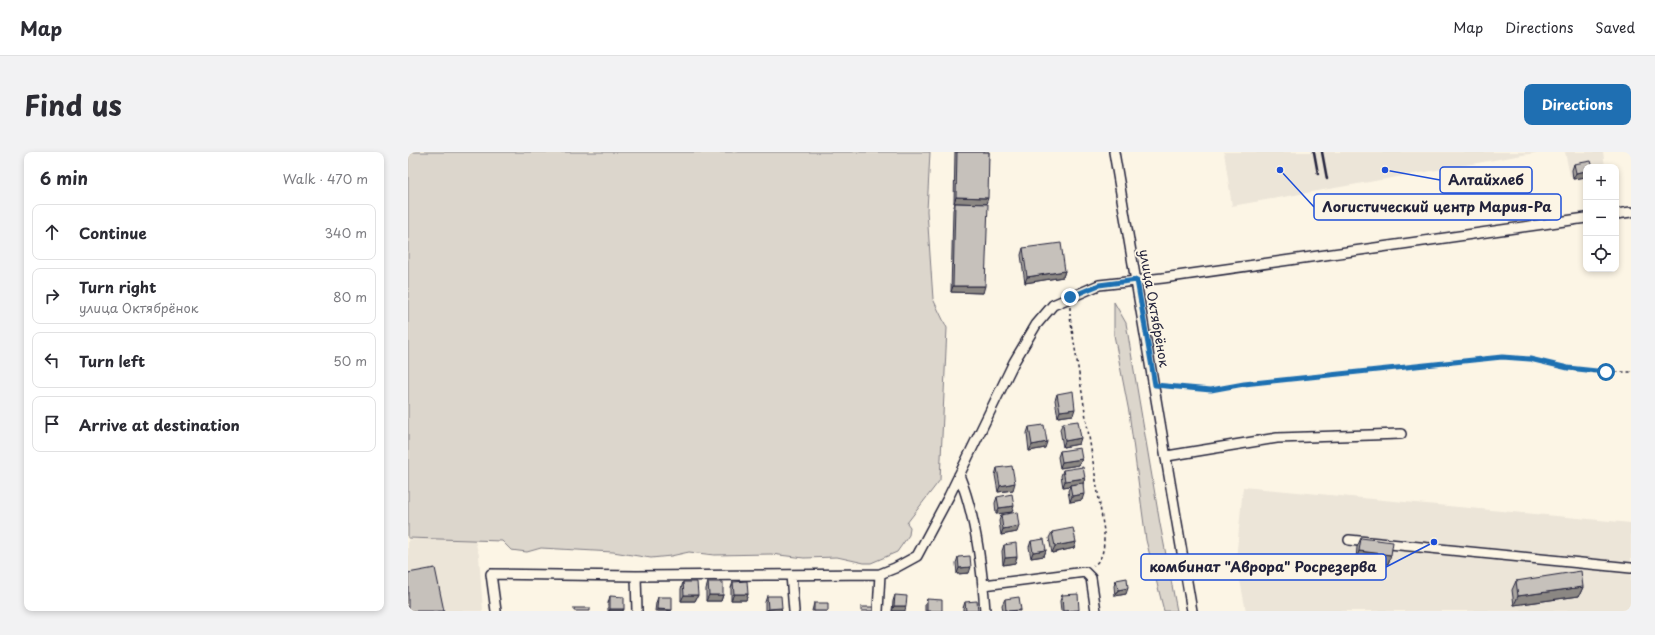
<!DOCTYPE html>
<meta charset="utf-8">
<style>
body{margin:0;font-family:"Playpen Sans",sans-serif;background:#f2f2f3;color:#2b2b33}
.controls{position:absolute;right:12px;top:12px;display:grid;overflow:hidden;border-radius:8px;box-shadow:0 2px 6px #0003}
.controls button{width:36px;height:36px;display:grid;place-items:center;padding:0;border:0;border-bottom:1px solid #e1e1e2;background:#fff;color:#2b2b33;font:20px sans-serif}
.stop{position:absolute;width:12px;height:12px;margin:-9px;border:3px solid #1f6fb2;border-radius:50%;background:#fff}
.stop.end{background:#1f6fb2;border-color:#fff;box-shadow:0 1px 4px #0008}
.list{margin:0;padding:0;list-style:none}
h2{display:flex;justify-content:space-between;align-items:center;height:52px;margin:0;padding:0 16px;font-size:17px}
h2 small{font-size:13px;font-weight:400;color:#7c7c81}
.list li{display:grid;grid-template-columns:26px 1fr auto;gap:12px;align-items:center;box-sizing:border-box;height:56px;margin:0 8px 8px;padding:0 8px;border:1px solid #e1e1e2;border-radius:8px}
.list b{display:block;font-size:15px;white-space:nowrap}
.list p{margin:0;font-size:13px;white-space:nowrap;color:#7c7c81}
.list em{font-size:13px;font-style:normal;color:#7c7c81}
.icon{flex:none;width:22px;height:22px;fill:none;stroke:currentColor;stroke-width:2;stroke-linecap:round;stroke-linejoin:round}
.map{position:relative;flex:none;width:1223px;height:459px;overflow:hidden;border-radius:8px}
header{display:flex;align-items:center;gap:24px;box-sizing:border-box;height:56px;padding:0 20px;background:#fff;border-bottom:1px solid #e1e1e2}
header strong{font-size:19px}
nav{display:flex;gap:22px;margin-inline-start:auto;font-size:14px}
.intro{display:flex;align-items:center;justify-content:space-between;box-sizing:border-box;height:96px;padding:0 24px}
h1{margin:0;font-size:28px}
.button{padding:10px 18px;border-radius:8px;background:#1f6fb2;color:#fff;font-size:14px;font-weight:700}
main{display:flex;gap:24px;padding:0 24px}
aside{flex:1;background:#fff;border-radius:8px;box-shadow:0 2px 6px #0003}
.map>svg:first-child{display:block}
.built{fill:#ece5d8}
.green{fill:#dcd6cc;stroke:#7f7c84}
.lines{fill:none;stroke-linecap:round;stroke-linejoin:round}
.minor-casing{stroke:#22223b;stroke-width:12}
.path{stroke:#22223b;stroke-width:1.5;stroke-dasharray:3 3;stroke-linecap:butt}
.minor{stroke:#fcf5e5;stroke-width:9}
.rail{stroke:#22223b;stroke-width:2.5}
.wall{fill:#aaa6a1;stroke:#22223b}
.shaded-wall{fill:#8b8783;stroke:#22223b}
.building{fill:#c6c1bb;stroke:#22223b}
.route{stroke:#1f6fb2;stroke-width:5}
.labels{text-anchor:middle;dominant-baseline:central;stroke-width:3.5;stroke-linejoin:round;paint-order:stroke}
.street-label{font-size:13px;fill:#22223b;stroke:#fcf5e5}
.leader{fill:none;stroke:#1d4ed8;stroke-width:1.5}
.callout-dot{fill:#1d4ed8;stroke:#fcf5e5;stroke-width:1.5}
.callout{fill:#fcf5e5;stroke:#1d4ed8;stroke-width:1.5}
.callout-label{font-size:14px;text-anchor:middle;font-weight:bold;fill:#22223b}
</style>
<header>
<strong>Map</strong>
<nav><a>Map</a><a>Directions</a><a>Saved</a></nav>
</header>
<div class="intro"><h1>Find us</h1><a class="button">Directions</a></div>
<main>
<aside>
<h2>6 min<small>Walk · 470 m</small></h2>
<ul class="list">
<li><svg class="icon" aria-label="ahead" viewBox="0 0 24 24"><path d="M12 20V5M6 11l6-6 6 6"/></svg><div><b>Continue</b></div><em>340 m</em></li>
<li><svg class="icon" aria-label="right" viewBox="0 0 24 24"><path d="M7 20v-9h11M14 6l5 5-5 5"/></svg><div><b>Turn right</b><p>улица Октябрёнок</p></div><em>80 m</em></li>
<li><svg class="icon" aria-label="left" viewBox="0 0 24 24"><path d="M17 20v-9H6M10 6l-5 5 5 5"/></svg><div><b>Turn left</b></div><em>50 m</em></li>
<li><svg class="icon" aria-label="arrive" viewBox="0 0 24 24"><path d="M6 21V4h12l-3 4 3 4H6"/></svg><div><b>Arrive at destination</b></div></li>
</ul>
</aside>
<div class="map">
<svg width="1223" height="459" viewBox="0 0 1223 459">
<rect width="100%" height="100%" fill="#fcf5e5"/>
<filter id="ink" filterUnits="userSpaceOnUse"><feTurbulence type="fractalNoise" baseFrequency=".025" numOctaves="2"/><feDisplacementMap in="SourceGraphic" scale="8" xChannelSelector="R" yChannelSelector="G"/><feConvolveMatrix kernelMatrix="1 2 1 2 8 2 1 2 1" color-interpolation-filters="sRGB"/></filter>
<g filter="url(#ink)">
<!-- built -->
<path class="built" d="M 816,0 L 1132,0 L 824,54 Z
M 1157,0 L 1195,0 L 1197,15 L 1178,15 L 1178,25 L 1165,27 L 1162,24 Z
M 835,335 L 1223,371 L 1223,459 L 838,459 L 828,408 Z
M 65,382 L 71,403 L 75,459 L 0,459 L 0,388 Z"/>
<!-- green -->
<path class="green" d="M 0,0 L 522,0 L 519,59 L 525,147 L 539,176 L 532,328 L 499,371 L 502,375 L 501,383 L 489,400 L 463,411 L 456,411 L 429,405 L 396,406 L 363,402 L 306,403 L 281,400 L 263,404 L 243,406 L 205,400 L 133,396 L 119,400 L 103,398 L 94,389 L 0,386 Z
M 706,150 L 718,171 L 752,372 L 769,459 L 756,459 L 738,388 L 721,260 L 706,183 Z"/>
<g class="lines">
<!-- minor casing -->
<g class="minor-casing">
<path id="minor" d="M 706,0 L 784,459
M 1208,62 L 1223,60
M 759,304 L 869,286 L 993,282
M 551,323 C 568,365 574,414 577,459
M 941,388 L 1223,416
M 383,423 L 386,459
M 228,424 L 229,459
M 576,433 L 677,420 L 683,426 L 688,459
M 88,459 L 83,422 L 228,424 L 472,422 L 487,416 L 509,404 L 541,344 L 606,210 L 628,173 L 645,153 L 691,133 L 755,126 L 1178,66
M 470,459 L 472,422"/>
</g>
<!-- path -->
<path class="path" d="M 662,155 L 662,165 L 696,379 C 696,392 697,406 685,414
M 755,234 L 803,238 L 836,232 L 1094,205 L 1122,207 L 1160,216 L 1198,220 L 1223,220"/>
<!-- minor -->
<use href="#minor" class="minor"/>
<!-- rail -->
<path class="rail" d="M 906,0 L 910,22
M 914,0 L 919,27"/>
</g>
<!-- wall -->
<path class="wall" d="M 547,0 L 581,0 L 578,52 L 546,51 Z
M 1166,12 L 1178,15 L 1178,25 L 1165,27 L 1164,18 Z
M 547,51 L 575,141 L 543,140 L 545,58 Z
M 615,96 L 657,119 L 655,125 L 617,131 L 613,103 Z
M 649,242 L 665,263 L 650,265 L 647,248 Z
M 655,271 L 671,292 L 655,295 L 652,277 Z
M 621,275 L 637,296 L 621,299 L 619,281 Z
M 652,299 L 674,307 L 671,313 L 652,316 L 650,305 Z
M 589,316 L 605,338 L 590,340 L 587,323 Z
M 655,318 L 677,326 L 675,332 L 674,348 L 662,350 L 660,339 L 662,334 L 655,335 L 653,324 Z
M 589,345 L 604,360 L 588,362 L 587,351 Z
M 593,363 L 609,380 L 593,383 L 591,369 Z
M 644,380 L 668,390 L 666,396 L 644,401 L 641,386 Z
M 953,386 L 983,403 L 980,412 L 948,408 L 949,395 Z
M 623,389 L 638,398 L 636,404 L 623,406 L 621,395 Z
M 596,393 L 607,411 L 595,413 L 594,399 Z
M 550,405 L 561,421 L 549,422 L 548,411 Z
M 708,428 L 718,442 L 707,444 L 706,434 Z
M 1108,429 L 1175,435 L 1171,444 L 1106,453 L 1104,438 Z
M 275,430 L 290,443 L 287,449 L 273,449 L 273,437 Z
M 300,430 L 315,443 L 313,449 L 298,449 L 298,437 Z
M 325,430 L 340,442 L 338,448 L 323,448 L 323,436 Z
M 487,443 L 497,459 L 484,459 L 485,449 Z
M 654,443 L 671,459 L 653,459 L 652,449 Z
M 202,444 L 216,457 L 215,459 L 200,459 L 200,451 Z
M 359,444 L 373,459 L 357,459 L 357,450 Z
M 250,445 L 263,459 L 247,459 L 248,451 Z
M 519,447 L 534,459 L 517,459 L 517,453 Z
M 597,447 L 612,459 L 595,459 L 594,453 Z
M 557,450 L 570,459 L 555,459 L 555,456 Z
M 406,451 L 420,459 L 404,459 Z"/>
<!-- shaded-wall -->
<path class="shaded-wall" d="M 1178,19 L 1178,25 L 1165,27 L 1168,21 Z
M 548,45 L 580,46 L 578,52 L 546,51 Z
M 657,119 L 655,125 L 617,131 L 619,125 Z
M 545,134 L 577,134 L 575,141 L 543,140 Z
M 667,257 L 665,263 L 650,265 L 652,259 Z
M 673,286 L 671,292 L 655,295 L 657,289 Z
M 639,290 L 637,296 L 621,299 L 624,293 Z
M 674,307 L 671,313 L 652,316 L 654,310 Z
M 677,326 L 675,332 L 662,333 L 662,334 L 655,335 L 657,329 Z
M 607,331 L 605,338 L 590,340 L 592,334 Z
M 676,342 L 674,348 L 662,350 L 664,344 Z
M 606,354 L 604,360 L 588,362 L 591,356 Z
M 611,374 L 609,380 L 593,383 L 595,377 Z
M 668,390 L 666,396 L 644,401 L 647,394 Z
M 638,398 L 636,404 L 623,406 L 625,400 Z
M 951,399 L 983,403 L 980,412 L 948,408 Z
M 609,405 L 607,411 L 595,413 L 597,406 Z
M 563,415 L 561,421 L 549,422 L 551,416 Z
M 1175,435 L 1171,444 L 1106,453 L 1110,444 Z
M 720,436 L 718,442 L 707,444 L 710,438 Z
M 326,442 L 340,442 L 338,448 L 323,448 Z
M 276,443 L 290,443 L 287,449 L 273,449 Z
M 301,443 L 315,443 L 313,449 L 298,449 Z
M 486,454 L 498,454 L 497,459 L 484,459 Z
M 374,456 L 373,459 L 359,459 L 360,457 Z
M 202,457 L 216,457 L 215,459 L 201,459 Z
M 249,457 L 264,458 L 263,459 L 249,459 Z"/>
<!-- building -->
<path class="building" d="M 549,0 L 581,0 L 580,46 L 548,45 Z
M 1183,9 L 1185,15 L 1178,15 L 1178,19 L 1168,21 L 1166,12 Z
M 547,51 L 580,52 L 577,134 L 545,134 Z
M 653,91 L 657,119 L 619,125 L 615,96 Z
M 665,239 L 667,257 L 652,259 L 649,242 Z
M 670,269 L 673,286 L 657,289 L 655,271 Z
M 636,273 L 639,290 L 624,293 L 621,275 Z
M 672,296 L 674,307 L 654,310 L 652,299 Z
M 604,314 L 607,331 L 592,334 L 589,316 Z
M 675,315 L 677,326 L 657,329 L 655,318 Z
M 675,331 L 676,342 L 664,344 L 662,333 Z
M 604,342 L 606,354 L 591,356 L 589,345 Z
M 609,360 L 611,374 L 595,377 L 593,363 Z
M 665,376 L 668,390 L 647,394 L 644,380 Z
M 953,386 L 985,390 L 983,403 L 951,399 Z
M 636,387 L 638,398 L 625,400 L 623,389 Z
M 608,391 L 609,405 L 597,406 L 596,393 Z
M 562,404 L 563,415 L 551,416 L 550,405 Z
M 27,416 L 36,459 L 0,459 L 0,421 Z
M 1173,419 L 1175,435 L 1110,444 L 1108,429 Z
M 719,426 L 720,436 L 710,438 L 708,428 Z
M 339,429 L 340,442 L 326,442 L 325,430 Z
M 275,430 L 289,430 L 290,443 L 276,443 Z
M 300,430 L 315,430 L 315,443 L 301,443 Z
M 670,442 L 671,458 L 655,459 L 654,443 Z
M 487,443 L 499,444 L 498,454 L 486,454 Z
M 202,444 L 216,445 L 216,457 L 202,457 Z
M 359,444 L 373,444 L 374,456 L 360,457 Z
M 250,445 L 264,445 L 264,458 L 249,457 Z
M 611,445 L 613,458 L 598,459 L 597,447 Z
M 519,447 L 534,448 L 534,459 L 519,459 Z
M 569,449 L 570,459 L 558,459 L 557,450 Z
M 406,451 L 420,451 L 420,459 L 406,459 Z
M 453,455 L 465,455 L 465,459 L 453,459 Z
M 166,456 L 182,456 L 182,459 L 166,459 Z"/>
</g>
<g class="lines" filter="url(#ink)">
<!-- route -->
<path class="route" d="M 662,145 L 691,133 L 729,128 L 747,233 L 803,238 L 836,232 L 1094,205 L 1122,207 L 1160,216 L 1198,220"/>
</g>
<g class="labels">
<!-- street labels -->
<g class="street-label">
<text transform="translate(747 156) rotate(80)">улица Октябрёнок</text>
</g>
</g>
<!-- callouts -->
<path class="leader" d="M977 18L1032 28M872 18L906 55M1026 390L978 415"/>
<g class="callout-dot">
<circle cx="977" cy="18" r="4"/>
<circle cx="872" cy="18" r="4"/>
<circle cx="1026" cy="390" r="4"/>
</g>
<g class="callout">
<rect x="1032" y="15" width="92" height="26" rx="4"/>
<rect x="906" y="42" width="247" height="26" rx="4"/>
<rect x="733" y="402" width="245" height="26" rx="4"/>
</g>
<g class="callout-label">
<text x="1078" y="33">Алтайхлеб</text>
<text x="1029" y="60">Логистический центр Мария-Ра</text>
<text x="855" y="420">комбинат "Аврора" Росрезерва</text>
</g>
</svg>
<div class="controls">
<button>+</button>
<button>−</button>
<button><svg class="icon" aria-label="locate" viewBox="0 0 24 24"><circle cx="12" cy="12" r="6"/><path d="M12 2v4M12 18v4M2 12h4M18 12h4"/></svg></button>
</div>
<div class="stop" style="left:1198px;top:220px"></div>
<div class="stop end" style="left:662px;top:145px"></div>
</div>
</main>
